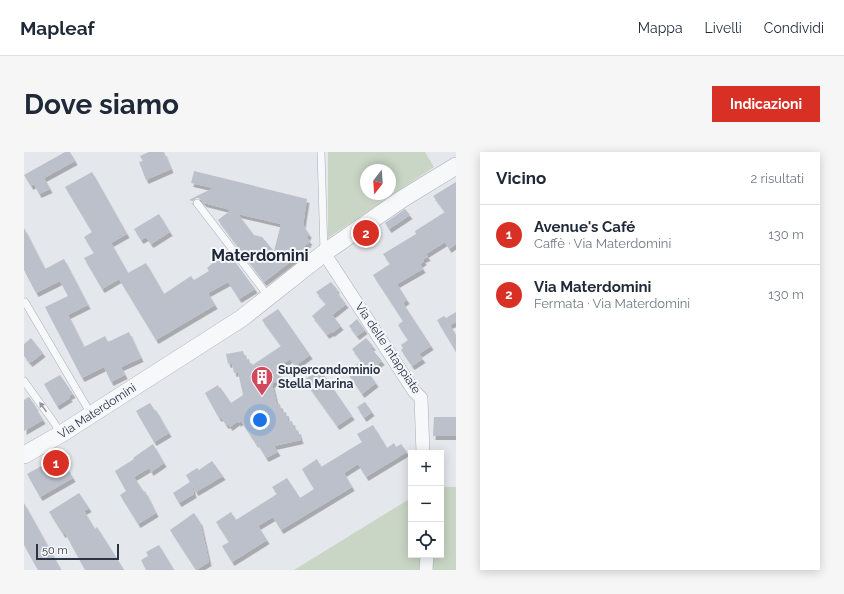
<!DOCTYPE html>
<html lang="it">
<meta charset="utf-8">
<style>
body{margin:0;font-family:Raleway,sans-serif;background:#f6f6f7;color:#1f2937}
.controls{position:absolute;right:12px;bottom:12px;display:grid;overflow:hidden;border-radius:0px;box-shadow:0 2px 10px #0003}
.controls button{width:36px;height:36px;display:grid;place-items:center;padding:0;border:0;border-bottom:1px solid #e0e1e3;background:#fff;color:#1f2937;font:20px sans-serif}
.compass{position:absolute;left:336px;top:12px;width:36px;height:36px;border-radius:50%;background:#fff;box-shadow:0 2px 10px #0003;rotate:197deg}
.scale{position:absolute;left:12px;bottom:10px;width:83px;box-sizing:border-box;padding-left:4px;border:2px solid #2b3445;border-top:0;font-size:11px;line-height:14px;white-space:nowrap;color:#2b3445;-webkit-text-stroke:3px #f4f6f9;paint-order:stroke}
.you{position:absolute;left:236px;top:268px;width:14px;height:14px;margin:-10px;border:3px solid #fff;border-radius:50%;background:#1a73e8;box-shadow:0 0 0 6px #1a73e833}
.badge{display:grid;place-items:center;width:26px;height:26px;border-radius:50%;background:#d93025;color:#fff;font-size:13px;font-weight:700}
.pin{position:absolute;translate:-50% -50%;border:2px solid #fff;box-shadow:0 1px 4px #0006}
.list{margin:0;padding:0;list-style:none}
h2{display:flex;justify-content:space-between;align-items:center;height:52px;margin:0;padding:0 16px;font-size:17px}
h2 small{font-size:13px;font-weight:400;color:#747a83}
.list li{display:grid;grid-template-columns:26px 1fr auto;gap:12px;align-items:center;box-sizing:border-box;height:60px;padding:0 16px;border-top:1px solid #e0e1e3}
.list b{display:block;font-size:15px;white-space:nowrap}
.list p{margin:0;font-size:13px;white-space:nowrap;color:#747a83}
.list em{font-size:13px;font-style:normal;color:#747a83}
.icon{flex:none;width:22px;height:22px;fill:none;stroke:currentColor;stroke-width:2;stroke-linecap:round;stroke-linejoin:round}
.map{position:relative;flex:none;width:432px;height:418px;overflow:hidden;border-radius:0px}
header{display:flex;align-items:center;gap:24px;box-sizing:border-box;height:56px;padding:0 20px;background:#fff;border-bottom:1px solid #e0e1e3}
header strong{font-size:19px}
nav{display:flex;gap:22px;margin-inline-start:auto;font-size:14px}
.intro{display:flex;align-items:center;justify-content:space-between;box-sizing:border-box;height:96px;padding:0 24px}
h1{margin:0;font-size:28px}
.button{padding:10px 18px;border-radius:0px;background:#d93025;color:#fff;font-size:14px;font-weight:700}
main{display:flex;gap:24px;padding:0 24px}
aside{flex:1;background:#fff;border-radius:0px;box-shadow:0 2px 10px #0003}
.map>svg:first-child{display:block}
.green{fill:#c9d6c5;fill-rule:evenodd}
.building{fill:#bbc0ca;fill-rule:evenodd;filter:url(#shadow)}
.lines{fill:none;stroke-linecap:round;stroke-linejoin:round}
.service-casing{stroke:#a9aeb7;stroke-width:8}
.minor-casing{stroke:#a9aeb7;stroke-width:14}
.tertiary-casing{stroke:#a9aeb7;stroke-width:18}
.service{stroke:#f7f8fa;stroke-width:7}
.minor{stroke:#f7f8fa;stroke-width:13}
.tertiary{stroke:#f7f8fa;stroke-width:17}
.oneway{fill:#9196a0}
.labels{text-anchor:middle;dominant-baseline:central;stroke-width:4;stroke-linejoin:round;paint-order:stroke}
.street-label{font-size:12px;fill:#2b3445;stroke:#f4f6f9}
.poi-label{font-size:12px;font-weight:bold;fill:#2b3445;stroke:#f4f6f9;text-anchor:start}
.district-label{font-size:16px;font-weight:bold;fill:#1d2536;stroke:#f4f6f9}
</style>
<header>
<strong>Mapleaf</strong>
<nav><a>Mappa</a><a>Livelli</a><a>Condividi</a></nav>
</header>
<div class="intro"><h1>Dove siamo</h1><a class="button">Indicazioni</a></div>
<main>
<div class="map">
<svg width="432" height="418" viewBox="0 0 432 418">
<defs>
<filter id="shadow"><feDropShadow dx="2.5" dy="4" stdDeviation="0" flood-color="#0004"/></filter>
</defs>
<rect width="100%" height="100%" fill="#e4e7ec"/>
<!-- green -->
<path class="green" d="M 304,0 L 401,0 L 410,15 L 304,86 ZM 342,18 L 366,18 L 366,42 L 342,42 Z
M 417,335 L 432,335 L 432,418 L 270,418 L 387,346 L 387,403 L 417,403 Z"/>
<!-- building -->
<path class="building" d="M 41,0 L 46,0 L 51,9 L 20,26 L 26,37 L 15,42 L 10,32 L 7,34 L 0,23 Z
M 125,0 L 140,0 L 147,17 L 122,28 L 115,10 L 119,9 L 116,4 Z
M 170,19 L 283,47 L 279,73 L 285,82 L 283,86 L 286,89 L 284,90 L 285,91 L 279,95 L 282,98 L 240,130 L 194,68 L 207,58 L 180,51 L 175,46 L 172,46 L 169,49 L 165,48 L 189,36 L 167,31 ZM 214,62 L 257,72 L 250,99 L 238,85 L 230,83 Z
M 68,20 L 103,82 L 87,91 L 104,121 L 122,111 L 140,142 L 167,124 L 170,128 L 185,119 L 183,116 L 203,99 L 231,137 L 215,147 L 204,130 L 184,141 L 191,153 L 132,188 L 95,127 L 78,137 L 60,106 L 70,101 L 60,85 L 68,80 L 41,35 Z
M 432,30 L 432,92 L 425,97 L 421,90 L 402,102 L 404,105 L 399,107 L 400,109 L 396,112 L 399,117 L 373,132 L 383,148 L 379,151 L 407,194 L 395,202 L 399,207 L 388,214 L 377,198 L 379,196 L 377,193 L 384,188 L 374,173 L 379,169 L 349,123 L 366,112 L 359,102 L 392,82 L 391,79 L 421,60 L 409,44 Z
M 381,57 L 386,63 L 365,77 L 361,71 Z
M 135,62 L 146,80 L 127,92 L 122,85 L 117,88 L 110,77 Z
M 0,76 L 21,117 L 40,107 L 64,153 L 44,163 L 60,195 L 81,184 L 84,190 L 105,180 L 117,206 L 97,215 L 101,223 L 87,230 L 80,215 L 58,226 L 21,155 L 44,144 L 36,129 L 12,141 L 0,118 Z
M 307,130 L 313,137 L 312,139 L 322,152 L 308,163 L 317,174 L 308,181 L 307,180 L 303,183 L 288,164 L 302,152 L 292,140 Z
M 254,157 L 286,203 L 271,214 L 266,207 L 252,217 L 257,225 L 248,232 L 253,253 L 256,252 L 258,261 L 262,260 L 264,270 L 268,269 L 271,279 L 274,278 L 277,288 L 250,294 L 254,300 L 242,306 L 233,291 L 232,292 L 217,269 L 214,271 L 214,269 L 206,275 L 204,272 L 202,273 L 197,265 L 195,266 L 181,241 L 194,233 L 195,236 L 196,235 L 207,251 L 219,243 L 214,220 L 210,221 L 208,211 L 204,212 L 202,202 L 219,199 L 222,208 L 225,207 L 227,214 L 257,194 L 238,168 Z
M 432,160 L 432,170 L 426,173 L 432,183 L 432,200 L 413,168 L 420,164 L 422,166 Z
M 333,167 L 341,178 L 333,184 L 325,174 Z
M 7,186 L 19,201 L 6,211 L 0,204 L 0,192 Z
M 342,186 L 349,194 L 347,196 L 358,209 L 344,220 L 352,231 L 338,242 L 323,220 L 337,209 L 328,197 Z
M 296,217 L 328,264 L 313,274 L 280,228 Z
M 36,223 L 49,242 L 45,244 L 46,246 L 33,254 L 20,232 Z
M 5,245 L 12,255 L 11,255 L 19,268 L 0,279 L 0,248 Z
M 341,250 L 348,260 L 340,266 L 333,255 Z
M 126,251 L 131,259 L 132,258 L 145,281 L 130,290 L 112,259 Z
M 410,265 L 432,265 L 432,284 L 409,284 Z
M 349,273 L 363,296 L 370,291 L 372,295 L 377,292 L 383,300 L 342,325 L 334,312 L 320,321 L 328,335 L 257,378 L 249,365 L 234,374 L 243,388 L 208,410 L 198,394 L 205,390 L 192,370 L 207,360 L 212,368 L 253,342 L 248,335 L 263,326 L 276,346 L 290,337 L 278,317 L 293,307 L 297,315 L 338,290 L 333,282 Z
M 129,292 L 140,311 L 127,320 L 125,316 L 110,325 L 120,340 L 121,339 L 132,361 L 114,372 L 96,343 L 102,339 L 91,319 L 110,307 L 109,306 Z
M 36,304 L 49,326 L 16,345 L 3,322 Z
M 188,309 L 199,324 L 172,340 L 168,333 L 170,342 L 155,351 L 149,341 L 166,330 L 162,323 L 173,316 L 175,318 Z
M 55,341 L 65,356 L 60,359 L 71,377 L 73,375 L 100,418 L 61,418 L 41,381 L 39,382 L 25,360 Z
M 0,351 L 20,387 L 37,418 L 14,418 L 0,393 Z
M 170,361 L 176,370 L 185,410 L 172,418 L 146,378 Z
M 135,393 L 150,418 L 122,418 L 117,408 L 124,404 L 122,400 Z"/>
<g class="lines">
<!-- service casing -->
<g class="service-casing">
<path id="service" d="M 297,0 L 300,100
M 173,51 L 245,145
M 1,150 L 67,262
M 0,229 L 29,269 L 37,282"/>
</g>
<!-- minor casing -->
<g class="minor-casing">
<path id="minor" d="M 300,101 L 390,239 L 397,246 L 399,301
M 402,418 L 403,403"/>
</g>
<!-- tertiary casing -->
<g class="tertiary-casing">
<path id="tertiary" d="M 0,303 L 37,282 L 218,166 L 300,101 L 378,47 L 432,14"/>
</g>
<!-- service -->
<use href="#service" class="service"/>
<!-- minor -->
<use href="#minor" class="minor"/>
<!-- tertiary -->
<use href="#tertiary" class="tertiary"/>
</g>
<!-- one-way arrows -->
<defs><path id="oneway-solid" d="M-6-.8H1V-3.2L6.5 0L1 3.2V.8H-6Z"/></defs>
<use class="oneway" href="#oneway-solid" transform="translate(19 255) rotate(-126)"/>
<!-- icons -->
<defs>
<g id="building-pin" transform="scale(1.15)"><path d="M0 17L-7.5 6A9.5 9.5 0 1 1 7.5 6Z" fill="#d1495b" stroke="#f4f6f9"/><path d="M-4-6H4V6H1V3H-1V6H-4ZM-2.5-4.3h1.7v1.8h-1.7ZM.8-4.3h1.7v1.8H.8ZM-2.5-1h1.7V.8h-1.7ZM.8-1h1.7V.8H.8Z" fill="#fff"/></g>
</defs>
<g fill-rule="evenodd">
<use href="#building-pin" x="238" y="225"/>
</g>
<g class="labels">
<!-- street labels -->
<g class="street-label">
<text transform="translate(364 196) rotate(56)">Via delle Intappiate</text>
<text transform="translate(73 259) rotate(-33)">Via Materdomini</text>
</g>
<!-- poi labels -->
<g class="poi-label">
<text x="254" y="218">Supercondominio<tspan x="254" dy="14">Stella Marina</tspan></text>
</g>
<!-- district labels -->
<g class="district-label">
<text x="236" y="103">Materdomini</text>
</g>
</g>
</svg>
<div class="controls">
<button>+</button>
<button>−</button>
<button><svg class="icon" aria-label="locate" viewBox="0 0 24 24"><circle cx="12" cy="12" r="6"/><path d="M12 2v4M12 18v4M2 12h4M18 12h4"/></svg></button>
</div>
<svg class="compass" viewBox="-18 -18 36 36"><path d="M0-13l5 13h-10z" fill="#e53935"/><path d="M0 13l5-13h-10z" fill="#747a83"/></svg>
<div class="scale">50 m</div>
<div class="you"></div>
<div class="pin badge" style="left:32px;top:311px">1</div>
<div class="pin badge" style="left:342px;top:81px">2</div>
</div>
<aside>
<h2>Vicino<small>2 risultati</small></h2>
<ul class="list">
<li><span class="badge">1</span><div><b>Avenue's Café</b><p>Caffè · Via Materdomini</p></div><em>130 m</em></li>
<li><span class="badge">2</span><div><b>Via Materdomini</b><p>Fermata · Via Materdomini</p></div><em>130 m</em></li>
</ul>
</aside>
</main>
